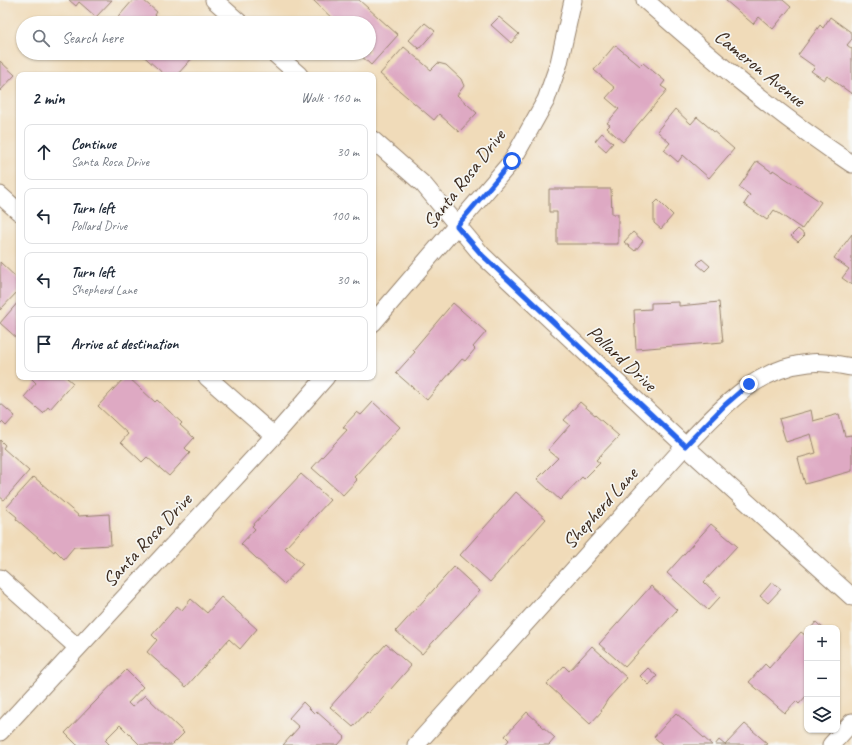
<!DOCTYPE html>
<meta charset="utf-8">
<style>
body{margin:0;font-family:Caveat,sans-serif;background:#f2f2f3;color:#1f2937}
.controls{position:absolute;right:12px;bottom:12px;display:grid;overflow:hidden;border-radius:8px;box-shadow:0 1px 3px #0004}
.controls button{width:36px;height:36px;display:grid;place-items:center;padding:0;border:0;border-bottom:1px solid #e0e1e3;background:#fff;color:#1f2937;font:20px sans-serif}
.stop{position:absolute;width:12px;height:12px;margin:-9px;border:3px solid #2563eb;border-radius:50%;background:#fff}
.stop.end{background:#2563eb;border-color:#fff;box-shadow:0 1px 4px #0008}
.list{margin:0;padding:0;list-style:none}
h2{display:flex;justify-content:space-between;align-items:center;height:52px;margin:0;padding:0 16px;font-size:17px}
h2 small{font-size:13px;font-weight:400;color:#747a83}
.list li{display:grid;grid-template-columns:26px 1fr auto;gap:12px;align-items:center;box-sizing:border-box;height:56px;margin:0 8px 8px;padding:0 8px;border:1px solid #e0e1e3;border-radius:8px}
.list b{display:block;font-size:15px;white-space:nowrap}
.list p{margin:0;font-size:13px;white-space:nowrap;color:#747a83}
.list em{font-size:13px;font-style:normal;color:#747a83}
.icon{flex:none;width:22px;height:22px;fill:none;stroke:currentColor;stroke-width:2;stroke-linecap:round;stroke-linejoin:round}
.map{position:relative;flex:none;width:852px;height:745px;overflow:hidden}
.search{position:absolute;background:#fff;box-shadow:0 1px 3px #0004;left:16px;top:16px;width:360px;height:44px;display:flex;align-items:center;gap:10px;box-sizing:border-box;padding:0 14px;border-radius:22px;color:#747a83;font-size:15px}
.panel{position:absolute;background:#fff;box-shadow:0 1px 3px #0004;left:16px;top:72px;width:360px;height:308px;border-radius:8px}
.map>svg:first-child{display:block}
.building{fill:#dea9c3}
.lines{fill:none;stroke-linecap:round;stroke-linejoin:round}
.minor-casing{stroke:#96826c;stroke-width:19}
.minor{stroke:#fff;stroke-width:17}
.route{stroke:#2563eb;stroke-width:5}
.labels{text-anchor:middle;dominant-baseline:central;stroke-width:3.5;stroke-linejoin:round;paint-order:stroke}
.street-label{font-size:20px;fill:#3b2a1e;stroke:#f6f6f2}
</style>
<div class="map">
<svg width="852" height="745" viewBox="0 0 852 745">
<rect width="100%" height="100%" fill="#f6f6f2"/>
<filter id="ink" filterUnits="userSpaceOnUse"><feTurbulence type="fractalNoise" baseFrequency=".025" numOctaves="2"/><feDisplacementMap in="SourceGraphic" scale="8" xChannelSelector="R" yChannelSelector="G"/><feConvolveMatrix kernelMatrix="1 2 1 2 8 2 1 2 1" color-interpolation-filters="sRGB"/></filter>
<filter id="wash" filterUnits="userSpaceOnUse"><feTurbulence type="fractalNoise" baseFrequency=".012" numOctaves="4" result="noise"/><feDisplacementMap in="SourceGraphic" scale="16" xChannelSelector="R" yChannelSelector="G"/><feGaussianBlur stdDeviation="0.9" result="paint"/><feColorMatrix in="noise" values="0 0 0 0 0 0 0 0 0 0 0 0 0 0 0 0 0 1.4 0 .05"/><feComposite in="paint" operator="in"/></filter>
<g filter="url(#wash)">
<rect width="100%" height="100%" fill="#f0dbb9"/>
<g id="blocks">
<!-- building -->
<path class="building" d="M 69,0 L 112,0 L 96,17 L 79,2 L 76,6 Z
M 133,0 L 143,0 L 157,12 L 155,15 L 163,23 L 113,23 Z
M 313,0 L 359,0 L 398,35 L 371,65 L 358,53 L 369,53 L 369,23 L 337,23 Z
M 725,0 L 783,0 L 791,7 L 773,29 L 759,17 L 753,24 Z
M 499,17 L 519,34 L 511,43 L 491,25 Z
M 830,17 L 852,33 L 852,39 L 847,45 L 852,49 L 852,94 L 827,76 L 824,80 L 811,71 L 815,67 L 798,55 L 820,25 L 823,28 Z
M 425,23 L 435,31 L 419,49 L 409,40 Z
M 615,45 L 640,66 L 643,63 L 665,81 L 661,86 L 667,90 L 623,142 L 607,128 L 610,125 L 607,123 L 619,109 L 606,98 L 615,88 L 594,70 Z
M 404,47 L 431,70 L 438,63 L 446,65 L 461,79 L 464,86 L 457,95 L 477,113 L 459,132 L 439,114 L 434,120 L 380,74 Z
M 140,53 L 190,53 L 194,56 L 177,75 L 165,75 Z
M 0,61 L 15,75 L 0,91 Z
M 675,109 L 691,124 L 697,117 L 734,149 L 709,178 L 683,155 L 678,162 L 664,150 L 670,143 L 657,131 Z
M 602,133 L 613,143 L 606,151 L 595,141 Z
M 757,161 L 772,172 L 773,170 L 821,202 L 802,229 L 774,210 L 767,220 L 744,204 L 750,195 L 739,187 Z
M 549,189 L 611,189 L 612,214 L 618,214 L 618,244 L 557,244 L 557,212 L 549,212 Z
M 658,200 L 673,215 L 661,229 L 654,223 L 654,204 Z
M 798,229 L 805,235 L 798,242 L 791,236 Z
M 633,232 L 643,241 L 635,251 L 624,242 Z
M 852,234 L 852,285 L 842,278 L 849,269 L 834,258 Z
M 702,259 L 710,266 L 705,271 L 697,264 Z
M 0,262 L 19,280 L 19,290 L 0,310 Z
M 19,301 L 19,340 L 0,323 Z
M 679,302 L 679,306 L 719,302 L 723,342 L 636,349 L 634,310 L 651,309 L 651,303 Z
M 453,303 L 486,332 L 473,347 L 475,349 L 465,361 L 462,359 L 427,400 L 396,373 L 415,352 L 413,350 Z
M 30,377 L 66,377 L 73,383 L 50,409 L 48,407 L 43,413 L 24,397 L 36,383 Z
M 125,377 L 128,377 L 155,402 L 157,400 L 182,423 L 180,425 L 194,438 L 185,448 L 190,453 L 169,476 L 147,457 L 142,462 L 121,442 L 128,434 L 98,406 Z
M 373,402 L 400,427 L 354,477 L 357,480 L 343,495 L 312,468 L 347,430 L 343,427 L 357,412 L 361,415 Z
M 580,402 L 619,436 L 596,460 L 600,463 L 584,479 L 582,477 L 560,500 L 537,479 L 558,458 L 548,450 L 570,425 L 564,420 Z
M 0,403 L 15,416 L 6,426 L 2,422 L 0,424 Z
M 811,410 L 813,421 L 839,414 L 845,436 L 851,435 L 852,437 L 852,471 L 805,484 L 798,458 L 816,453 L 811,434 L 786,442 L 779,419 Z
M 0,440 L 5,445 L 3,448 L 29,471 L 4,500 L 0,497 Z
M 301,474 L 330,500 L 285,548 L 303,564 L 284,584 L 241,544 L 255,529 L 252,526 Z
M 34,477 L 79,516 L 109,514 L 111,545 L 74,547 L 64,559 L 55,550 L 54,552 L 16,519 L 17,517 L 6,508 Z
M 516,492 L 546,519 L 490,582 L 460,555 Z
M 711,524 L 737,546 L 704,582 L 720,597 L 708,610 L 667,573 Z
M 454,567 L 480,591 L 422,654 L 396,631 Z
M 772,582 L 781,589 L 768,603 L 760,596 Z
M 651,586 L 677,610 L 625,667 L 599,644 Z
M 221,597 L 257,629 L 240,649 L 229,639 L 186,687 L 147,652 L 157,640 L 152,635 L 177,606 L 182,610 L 191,599 L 207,613 Z
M 816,622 L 818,624 L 823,628 L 811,628 Z
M 801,632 L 805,635 L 807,633 L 807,695 L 799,704 L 796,701 L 785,713 L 749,682 L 765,664 L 769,668 Z
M 386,644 L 411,666 L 369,714 L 367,712 L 353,727 L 330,707 Z
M 592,646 L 627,678 L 608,699 L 601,710 L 602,711 L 590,724 L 547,684 L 564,666 L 569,671 Z
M 648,668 L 657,676 L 649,685 L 640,676 Z
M 126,670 L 143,687 L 128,703 L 132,707 L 145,695 L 184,733 L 172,745 L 140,745 L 120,725 L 105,740 L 110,745 L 77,745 L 65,733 Z
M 303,702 L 314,713 L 316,711 L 345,737 L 338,745 L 283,745 L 299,727 L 289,718 Z
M 527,712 L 555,738 L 549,745 L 505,745 L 509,740 L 505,736 Z
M 676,713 L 712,745 L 663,745 L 654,737 Z
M 745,724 L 767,743 L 766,745 L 715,745 L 719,740 L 725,745 Z"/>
</g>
</g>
<g filter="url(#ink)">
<use href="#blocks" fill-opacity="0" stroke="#96826c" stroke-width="1"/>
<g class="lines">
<!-- minor casing -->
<g class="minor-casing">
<path id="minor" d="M 214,0 L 240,23
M 645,0 C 712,59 778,115 852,164
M 274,53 L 299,75
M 373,140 L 424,185 L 482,255 L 553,322 L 685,446 L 852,597
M 0,195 L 19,212
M 373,323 L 512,161 L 546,100 L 559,63 L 573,0
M 207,377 L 274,436
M 0,578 L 77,647
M 0,732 L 274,436 L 326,377
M 416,745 L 685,446 C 720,410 755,368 809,363 C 823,361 839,365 852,367
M 831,745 L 852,722"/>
</g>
<!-- minor -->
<use href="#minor" class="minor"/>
</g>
</g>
<g class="lines" filter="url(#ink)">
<!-- route -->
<path class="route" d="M 512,161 L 457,226 L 482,255 L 685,446 L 725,405 L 749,384"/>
</g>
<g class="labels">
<!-- street labels -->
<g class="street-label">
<text transform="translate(760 68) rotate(39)">Cameron Avenue</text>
<text transform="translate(464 179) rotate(-52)">Santa Rosa Drive</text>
<text transform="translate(622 358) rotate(43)">Pollard Drive</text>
<text transform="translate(600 508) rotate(-48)">Shepherd Lane</text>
<text transform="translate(147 540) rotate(-47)">Santa Rosa Drive</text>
</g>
</g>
</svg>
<div class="controls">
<button>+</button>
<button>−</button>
<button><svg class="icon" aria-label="layers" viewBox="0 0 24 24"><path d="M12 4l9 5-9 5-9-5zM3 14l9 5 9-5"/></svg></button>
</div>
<div class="stop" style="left:512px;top:161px"></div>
<div class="stop end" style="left:749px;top:384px"></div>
<div class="search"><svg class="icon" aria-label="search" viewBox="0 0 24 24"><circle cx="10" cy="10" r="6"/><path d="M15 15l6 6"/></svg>Search here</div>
<section class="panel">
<h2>2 min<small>Walk · 160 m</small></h2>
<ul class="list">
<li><svg class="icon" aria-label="ahead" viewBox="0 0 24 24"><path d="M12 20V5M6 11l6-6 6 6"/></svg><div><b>Continue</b><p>Santa Rosa Drive</p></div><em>30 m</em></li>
<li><svg class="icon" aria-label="left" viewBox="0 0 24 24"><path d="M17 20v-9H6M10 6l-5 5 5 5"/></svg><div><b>Turn left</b><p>Pollard Drive</p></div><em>100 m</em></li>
<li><svg class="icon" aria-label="left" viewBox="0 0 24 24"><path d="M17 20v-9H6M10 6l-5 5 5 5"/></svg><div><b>Turn left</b><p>Shepherd Lane</p></div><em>30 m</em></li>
<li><svg class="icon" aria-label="arrive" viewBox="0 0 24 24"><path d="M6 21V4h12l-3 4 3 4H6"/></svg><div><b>Arrive at destination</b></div></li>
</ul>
</section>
</div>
